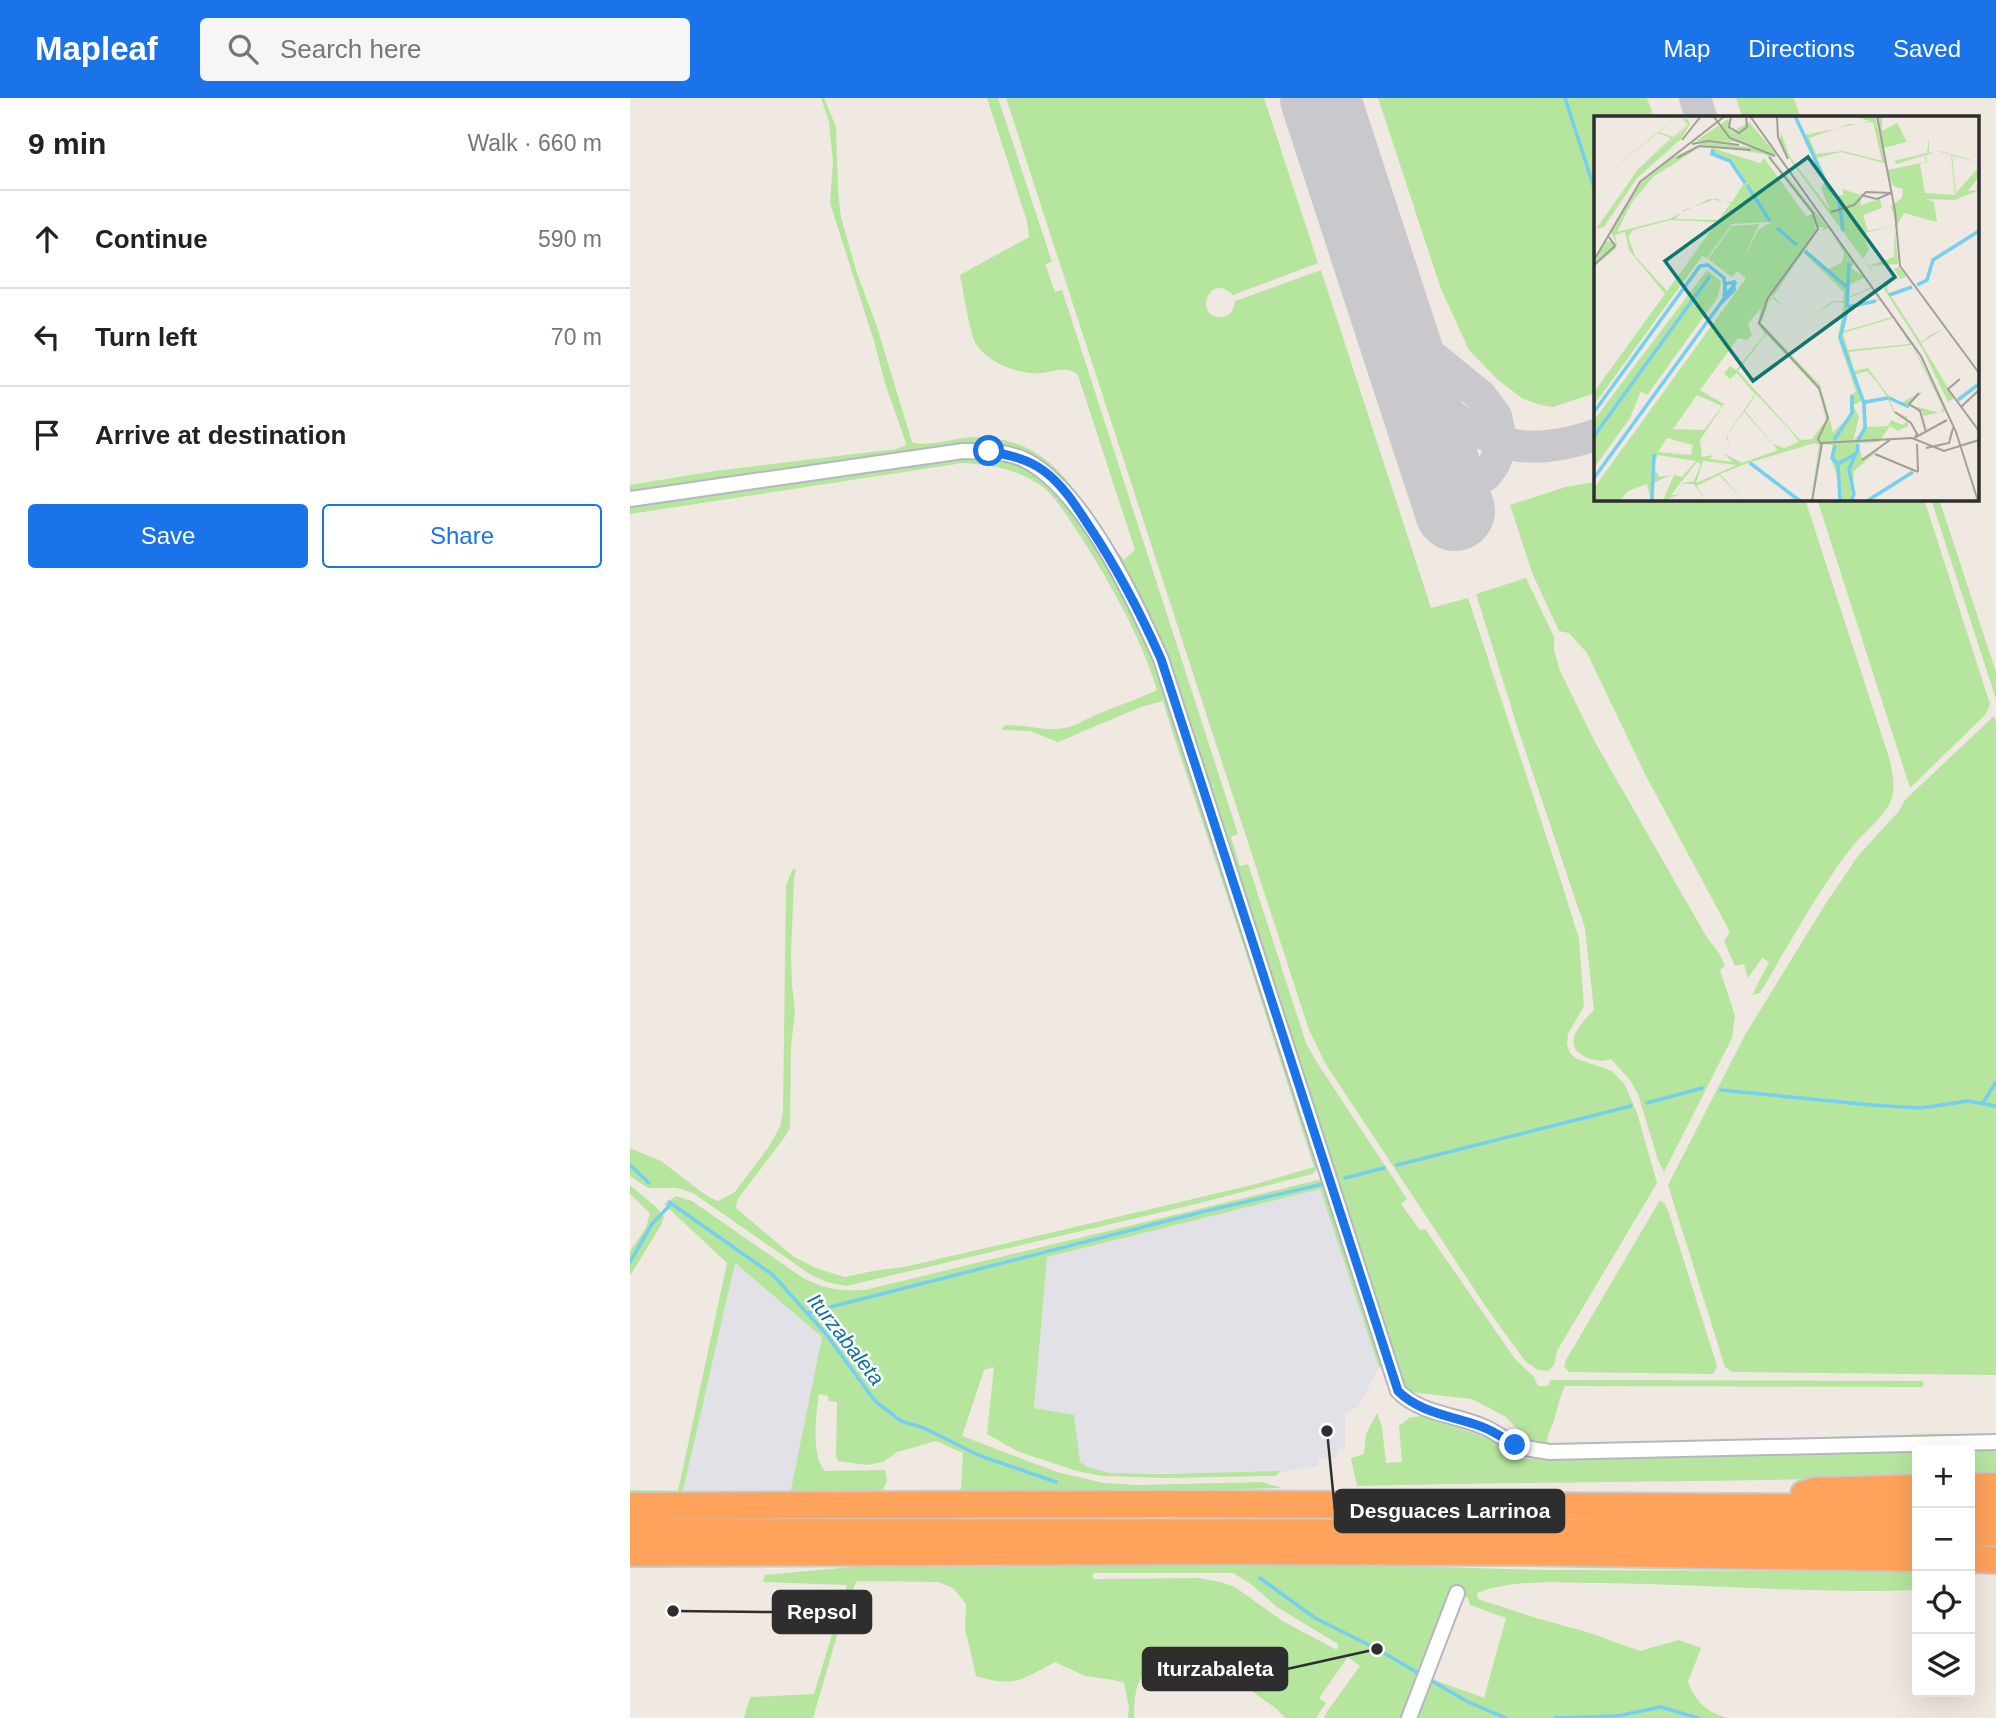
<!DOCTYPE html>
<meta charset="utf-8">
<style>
body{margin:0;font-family:Arial,sans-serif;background:#f6f6f6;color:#222}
.controls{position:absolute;right:21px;bottom:21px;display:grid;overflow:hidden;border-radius:7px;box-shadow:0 7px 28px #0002}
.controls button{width:63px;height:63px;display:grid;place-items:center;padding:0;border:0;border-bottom:2px solid #e0e0e0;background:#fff;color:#222;font:35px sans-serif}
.stop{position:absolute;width:21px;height:21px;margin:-16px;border:5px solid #1a73e8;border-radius:50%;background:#fff}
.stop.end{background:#1a73e8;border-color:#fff;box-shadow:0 2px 7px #0008}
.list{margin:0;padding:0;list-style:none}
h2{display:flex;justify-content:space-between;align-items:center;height:91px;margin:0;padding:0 28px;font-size:30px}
h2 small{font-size:23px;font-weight:400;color:#767676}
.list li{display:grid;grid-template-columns:46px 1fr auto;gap:21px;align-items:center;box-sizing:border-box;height:98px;padding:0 28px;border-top:2px solid #e0e0e0}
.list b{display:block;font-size:26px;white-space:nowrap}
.list em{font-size:23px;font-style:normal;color:#767676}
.actions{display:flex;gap:14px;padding:21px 28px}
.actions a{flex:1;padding:16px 0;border:2px solid #1a73e8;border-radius:7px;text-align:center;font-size:24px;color:#1a73e8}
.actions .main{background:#1a73e8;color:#fff}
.icon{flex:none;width:38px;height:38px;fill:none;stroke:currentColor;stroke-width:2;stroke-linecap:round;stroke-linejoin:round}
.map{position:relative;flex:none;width:1366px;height:1620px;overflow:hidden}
header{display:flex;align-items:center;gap:42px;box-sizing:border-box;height:98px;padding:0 35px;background:#1a73e8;color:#fff}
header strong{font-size:33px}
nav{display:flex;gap:38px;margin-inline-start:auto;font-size:24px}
.search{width:490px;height:63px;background:#f6f6f6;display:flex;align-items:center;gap:18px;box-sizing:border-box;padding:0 24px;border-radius:7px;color:#767676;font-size:26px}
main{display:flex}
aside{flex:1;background:#fff}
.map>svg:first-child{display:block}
.industrial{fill:#e3e1e8}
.green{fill:#b6e59e;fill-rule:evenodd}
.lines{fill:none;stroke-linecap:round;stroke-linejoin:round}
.stream{stroke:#75cff0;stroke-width:3.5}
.taxiway{stroke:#c9c8cc;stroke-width:32}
.runway{stroke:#c9c8cc;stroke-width:80}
.street-casing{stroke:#b4b7c1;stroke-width:18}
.highway-casing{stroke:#c9c9c9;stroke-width:30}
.street{stroke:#fff;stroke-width:14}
.highway{stroke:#ffa35c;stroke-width:26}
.route{stroke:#1a73e8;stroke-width:9}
.labels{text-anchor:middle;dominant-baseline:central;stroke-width:5;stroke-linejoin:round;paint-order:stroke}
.water-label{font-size:21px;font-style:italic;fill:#0d6fa3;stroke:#fff}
.inset-river{fill:none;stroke:#75cff0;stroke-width:3.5}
.inset-road{fill:none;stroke:#a29e99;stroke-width:2}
.view{fill:#0f766e;fill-opacity:0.15;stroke:#0f766e;stroke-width:3.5}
.inset-edge{fill:none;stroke:#2e2e2e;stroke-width:3.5}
.leader{fill:none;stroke:#2e2e2e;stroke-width:2.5}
.callout-dot{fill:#2e2e2e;stroke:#fff;stroke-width:2.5}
.callout{fill:#2e2e2e;stroke:#2e2e2e;stroke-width:2.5}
.callout-label{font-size:21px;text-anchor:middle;font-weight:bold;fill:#fff}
</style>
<header>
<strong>Mapleaf</strong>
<div class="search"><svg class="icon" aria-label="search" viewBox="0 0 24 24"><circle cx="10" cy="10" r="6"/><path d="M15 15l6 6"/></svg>Search here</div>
<nav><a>Map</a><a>Directions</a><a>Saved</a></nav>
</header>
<main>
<aside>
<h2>9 min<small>Walk · 660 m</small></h2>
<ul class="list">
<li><svg class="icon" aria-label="ahead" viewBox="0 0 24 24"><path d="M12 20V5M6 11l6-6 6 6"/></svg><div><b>Continue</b></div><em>590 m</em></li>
<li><svg class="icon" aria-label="left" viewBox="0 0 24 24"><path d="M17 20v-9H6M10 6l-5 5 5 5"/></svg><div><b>Turn left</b></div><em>70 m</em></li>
<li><svg class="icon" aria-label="arrive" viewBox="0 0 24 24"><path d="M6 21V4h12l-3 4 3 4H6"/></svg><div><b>Arrive at destination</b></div></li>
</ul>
<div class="actions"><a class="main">Save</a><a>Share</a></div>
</aside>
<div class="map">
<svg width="1366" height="1620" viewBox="0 0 1366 1620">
<rect width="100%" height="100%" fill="#efe9e1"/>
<!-- industrial -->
<path class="industrial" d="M 690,1090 L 749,1270 L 728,1309 L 715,1315 L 715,1351 L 708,1351 L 708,1360 L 689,1360 L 688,1368 L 643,1375 L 480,1375 L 457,1369 L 449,1364 L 404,1310 L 417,1159 Z
M 104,1165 L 192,1239 L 160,1396 L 52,1397 Z"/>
<!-- green -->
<path class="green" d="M 191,0 L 194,0 L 206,29 L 208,94 L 211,119 L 227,175 L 247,229 L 282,344 C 293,350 329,339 345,339 C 433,340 447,407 494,462 L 505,452 L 448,277 C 438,268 425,273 412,275 C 390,277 359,266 346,246 C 340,237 333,191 330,177 L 399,139 L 397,123 L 357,0 L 368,0 L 422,164 L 415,166 L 425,194 L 432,192 L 608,736 L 601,739 L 610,768 L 618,766 L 676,945 L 686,963 L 777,1101 L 771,1106 L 790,1132 L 795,1131 L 885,1261 L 904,1279 L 908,1288 L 918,1288 L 921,1282 L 1293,1283 L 1293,1289 L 935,1288 C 929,1300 928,1310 924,1322 C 922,1331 918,1332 917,1344 L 923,1346 L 1306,1336 L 1366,1336 L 1366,1339 L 921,1349 L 891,1344 L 884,1338 L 887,1331 L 876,1319 L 842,1301 L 780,1294 L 774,1287 L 556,615 L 516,512 L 491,466 L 469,431 L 380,350 L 0,396 L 0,387 L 85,373 L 266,351 L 275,348 L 276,345 L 255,285 L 244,243 L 200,105 L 203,64 L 199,24 Z
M 376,0 L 634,0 L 688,165 L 603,197 C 578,172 563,222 592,219 C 601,219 604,210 605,203 L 691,172 L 801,510 L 838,500 L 933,789 L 949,841 L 954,908 L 938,936 L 937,946 L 940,955 L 947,961 L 982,973 L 995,987 L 1007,1015 L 1027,1085 L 927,1253 L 924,1267 L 918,1273 L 908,1272 L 895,1263 L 856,1209 L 695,965 L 679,932 Z
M 748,0 L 1017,0 L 1024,19 L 965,19 L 965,295 L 923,309 L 911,307 L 893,301 L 867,281 L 839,252 L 811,191 Z
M 1106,0 L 1164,0 L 1170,19 L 1112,19 Z
M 344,357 C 364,360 383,361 401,371 C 426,387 441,411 457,435 C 487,482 510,531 532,582 L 690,1068 L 682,1076 L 558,1108 L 216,1188 L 197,1184 L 181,1177 L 63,1095 L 47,1090 L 18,1090 L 0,1078 L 0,1050 L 31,1063 L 77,1098 L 88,1103 L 105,1094 L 138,1050 L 150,1029 L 153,1014 L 156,788 L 162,772 L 166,771 L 164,780 L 161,856 L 162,887 L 165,913 L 161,949 L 160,1030 L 154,1040 L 107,1102 L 106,1110 L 164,1159 L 188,1171 L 215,1179 L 243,1173 L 274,1169 L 356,1150 L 626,1086 L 684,1069 L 615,852 L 543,636 L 533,603 L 511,609 L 428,644 L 400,633 L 371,632 L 375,627 C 395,626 415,634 435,630 C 446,628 456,621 465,617 C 486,608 507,602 527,592 C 511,539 482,489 453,442 C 441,425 430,404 414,390 C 390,371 362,367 333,365 L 0,416 L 0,408 Z
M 965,384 L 965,401 L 1175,401 L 1260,663 C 1263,678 1266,691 1260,705 C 1250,724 1230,737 1218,754 C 1185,798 1158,848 1130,895 L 1122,897 L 1139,864 L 1132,860 L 1118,880 L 1114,866 L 1105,868 L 1094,843 L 1100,834 L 1016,678 L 957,555 L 939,535 L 929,533 L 903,477 L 880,407 L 936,389 Z
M 1187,401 L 1294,401 L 1360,606 L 1356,616 L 1280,690 Z
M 1301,401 L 1309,401 L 1366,574 L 1366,601 Z
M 896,480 L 924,539 L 924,552 L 930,573 L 965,644 L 1076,838 L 1089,855 L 1095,868 L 1090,872 L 1105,918 L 1102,940 L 1034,1074 L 1028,1062 L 1008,996 L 1000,982 L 981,961 C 973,964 966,963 958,960 C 929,949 950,926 964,912 L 955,830 L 888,631 L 846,496 Z
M 1364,618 L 1366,624 L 1366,1277 L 1102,1274 L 1095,1269 L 1038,1087 L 1115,937 L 1196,805 L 1228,758 L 1269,713 L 1275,702 Z
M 688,1082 L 695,1084 L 754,1265 L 749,1270 L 690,1091 L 417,1159 L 404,1310 L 444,1317 L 450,1364 L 457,1369 L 480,1375 L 533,1376 L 651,1373 L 646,1378 L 534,1380 L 472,1378 L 447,1373 L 389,1354 L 357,1336 L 364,1269 L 354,1272 L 332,1338 L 427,1374 L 474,1385 L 508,1387 L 632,1384 L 652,1390 L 430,1396 L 322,1395 L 331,1391 L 333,1355 L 306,1343 L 267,1354 L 253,1364 L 237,1367 L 208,1363 L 206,1358 L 207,1304 L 199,1303 L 198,1298 L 189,1296 C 186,1315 181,1358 195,1373 L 255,1372 L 257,1383 L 251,1396 L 160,1396 L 192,1239 L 105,1165 L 52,1397 L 0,1397 L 0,1392 L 48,1393 L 97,1165 L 34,1106 L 46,1098 L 62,1103 L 173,1180 C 198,1192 208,1193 235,1192 Z
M 0,1087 L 26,1109 L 34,1119 L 31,1127 L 0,1178 L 0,1153 L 16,1130 L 20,1115 L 0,1096 Z
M 1030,1102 L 1034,1105 L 1038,1112 L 1087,1268 L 1083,1276 L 939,1274 L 934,1268 L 936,1262 Z
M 747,1315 L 752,1329 L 756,1365 L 772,1364 L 769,1328 L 779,1320 L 791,1318 L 864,1342 L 888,1361 L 1287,1353 L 1287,1378 C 1100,1385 913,1383 727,1388 L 721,1360 L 734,1356 L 736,1336 Z
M 1366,1351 L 1366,1375 L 1340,1376 L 1340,1352 L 1313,1352 Z
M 286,1465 L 664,1465 L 915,1472 L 1287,1473 L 1287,1492 C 1183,1496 1078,1486 973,1485 C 932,1485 886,1480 847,1495 L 848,1501 L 909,1521 L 957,1534 L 1010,1553 L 1049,1542 L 1071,1550 L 1058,1584 C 1065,1604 1079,1616 1099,1620 L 786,1620 L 802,1581 L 854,1600 L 876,1520 L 840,1507 L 838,1500 L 823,1492 L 773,1620 L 694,1620 L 696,1615 L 730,1568 L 718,1559 L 689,1600 L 696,1605 L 686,1620 L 655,1620 L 647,1611 C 626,1597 570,1553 545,1558 C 540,1559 535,1563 530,1565 C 504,1576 505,1596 504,1620 L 498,1620 L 499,1610 L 494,1585 L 484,1582 L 455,1578 L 425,1564 C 391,1582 385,1590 346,1578 L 335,1530 L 336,1506 L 323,1490 L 309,1484 L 227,1483 L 217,1503 L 183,1620 L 114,1620 L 120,1599 L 184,1596 L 217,1487 L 133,1484 L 135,1477 L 232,1468 ZM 463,1475 L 603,1475 L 621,1486 L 647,1509 L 708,1546 L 707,1552 L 654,1524 L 605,1489 L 590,1484 L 569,1480 L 463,1481 Z"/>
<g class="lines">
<!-- stream -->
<path class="stream" d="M 935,0 L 965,93
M 1091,992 L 1242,1007 L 1291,1010 L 1338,1003 L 1366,1008
M 1017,1005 L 1072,990
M 1353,1005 L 1366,984
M 0,1067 L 19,1085
M 767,1067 L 1001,1008
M 715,1080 L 754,1070
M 39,1104 L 143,1177 L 196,1236 L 245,1303 L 271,1323 L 294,1330 L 348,1357 L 426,1384
M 0,1164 L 22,1126 L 41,1106
M 177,1215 L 572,1114 L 693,1086
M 630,1480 L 685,1520 L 747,1551 L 793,1578
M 800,1582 L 838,1604 L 876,1620
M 925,1620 L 987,1618 L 1031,1609 L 1068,1620"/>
<!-- taxiway -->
<path class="taxiway" d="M 1065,0 L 1071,19
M 751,188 L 779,350 L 793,380 L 801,390 L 808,393 L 824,393 L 834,391 L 856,377 L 864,366 L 869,354 L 871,342 L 866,318 L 851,298 L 764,227
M 777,268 C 784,276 790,286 797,294 C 819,320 852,339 885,347 C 909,352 943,345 965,337"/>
<!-- runway -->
<path class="runway" d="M 690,0 L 825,413"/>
<!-- street casing -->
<g class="street-casing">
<path id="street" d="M 0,401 L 333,353 C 354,353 378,353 397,363 C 454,393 505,503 531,561 L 768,1293 C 792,1317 825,1316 854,1329 C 864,1333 873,1340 883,1346 C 894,1351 908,1352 920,1354 L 1366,1344
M 779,1620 L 827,1495"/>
</g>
<!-- highway casing -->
<g class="highway-casing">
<path id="highway" d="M 1340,1389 L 1366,1388
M 1174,1396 L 1185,1393 L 1287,1390
M 0,1408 L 539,1406 L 1287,1410
M 1340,1410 L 1366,1410
M 0,1434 L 1287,1435
M 1340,1435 L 1366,1435
M 0,1455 L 599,1453 L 886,1454 L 1287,1460
M 1340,1461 L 1366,1462"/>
</g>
<!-- street -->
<use href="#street" class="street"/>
<!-- highway -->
<use href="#highway" class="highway"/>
</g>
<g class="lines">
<!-- route -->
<path class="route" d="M 359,353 C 379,357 398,361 414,373 C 433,387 446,408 459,428 C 487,470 510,514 531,561 L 768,1293 C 790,1315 822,1318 850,1328 C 862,1332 874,1340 885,1347"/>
</g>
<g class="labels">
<!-- water labels -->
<g class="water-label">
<text transform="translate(216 1241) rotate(52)">Iturzabaleta</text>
</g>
</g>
<!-- overview -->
<g transform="translate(964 18)">
<rect width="385" height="385" fill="#efe9e1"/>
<path d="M 84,0 L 65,16 L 79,21 L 93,9 L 88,0 L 93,5 L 93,10 L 46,52 L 94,10 L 92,0 L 96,8 L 87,23 L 43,62 L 10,111 L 2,113 L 43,55 L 37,60 L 77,22 L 64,17 L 0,68 ZM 200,0 L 212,19 L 276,5 L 258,0 L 281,0 L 293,54 L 332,46 L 331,39 L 303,48 L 300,45 L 333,37 L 335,21 L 335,37 L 345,35 L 385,46 L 358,40 L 362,77 L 385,51 L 385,61 L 374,75 L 385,74 L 361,84 L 332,83 L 340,86 L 343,106 L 310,97 L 301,113 L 304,148 L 276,150 L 280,158 L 197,45 L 186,24 L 187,17 L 196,41 L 236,94 L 227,72 L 231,65 ZM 279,6 L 288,45 L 249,35 L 222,38 L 215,22 L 255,8 ZM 343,35 L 357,39 L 361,79 L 331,77 L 326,48 L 333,46 L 332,39 ZM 247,36 L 290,47 L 299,70 L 309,73 L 308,82 L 297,90 L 301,104 L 300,141 L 275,150 L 269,143 L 275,133 L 268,118 L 300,109 L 274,115 L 269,99 L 288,92 L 286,83 L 267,89 L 266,79 L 249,73 L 248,63 L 249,79 L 243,80 L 235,70 L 223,42 ZM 284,0 L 288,0 L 288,15 L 303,7 L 313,26 L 289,32 ZM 134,3 L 138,16 L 155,6 L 184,40 L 143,26 L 102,25 ZM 111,26 L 161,32 L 176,39 L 234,112 L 227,115 L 230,111 L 224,111 L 221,99 L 181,46 L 171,38 L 111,29 L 101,30 L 92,37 L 111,30 L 166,47 L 170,42 L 212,100 L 218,98 L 172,40 L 220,100 L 222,114 L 173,183 L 165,201 L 222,118 L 211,135 L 234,154 L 248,146 L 250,137 L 239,119 L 261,147 L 257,152 L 271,161 L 255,169 L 255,181 L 278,171 L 319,229 L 352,295 L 329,300 L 328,295 L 295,283 L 301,296 L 313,301 L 314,310 L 304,315 L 296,310 L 285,326 L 264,327 L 268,342 L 285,334 L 260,355 L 257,385 L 245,385 L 246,368 L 237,343 L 239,329 L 229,328 L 217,385 L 225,329 L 221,327 L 157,346 L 207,385 L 193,385 L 200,382 L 197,377 L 154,347 L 126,358 L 150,385 L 125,359 L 103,370 L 111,384 L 100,368 L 88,368 L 84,379 L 69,385 L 80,359 L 88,361 L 102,345 L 64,339 L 59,351 L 66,361 L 77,359 L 57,368 L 59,384 L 65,385 L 57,385 L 53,368 L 34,375 L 26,385 L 0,385 L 0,372 L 152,162 L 143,155 L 138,161 L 114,143 L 138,110 L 165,108 L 147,149 L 164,114 L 177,106 L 138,108 L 113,142 L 108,140 L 0,289 L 0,276 L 71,178 L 35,134 L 31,116 L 21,119 L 23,129 L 21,133 L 0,151 L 0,147 L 11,125 L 22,126 L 16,115 L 45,69 L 74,44 ZM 106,31 L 118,32 L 117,38 L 135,45 L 150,67 L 138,86 L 115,83 L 75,103 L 23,116 L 38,86 L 59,61 ZM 122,83 L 137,87 L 124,104 L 81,103 L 90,94 ZM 76,104 L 123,106 L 73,175 L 41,140 L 34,121 L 39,114 ZM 209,136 L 250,176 L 249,185 L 239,185 L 216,201 L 240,186 L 250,187 L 244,222 L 262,276 L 256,279 L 256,300 L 239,316 L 226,269 L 167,207 L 177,181 L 191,192 L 178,179 ZM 278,172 L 285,183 L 254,190 L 255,182 ZM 286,184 L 298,201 L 250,215 L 255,192 ZM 167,192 L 164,208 L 171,218 L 142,254 L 136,250 L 130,257 L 136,263 L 143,257 L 161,278 L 119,339 L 108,341 L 106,324 L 130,288 L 106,274 L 144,222 L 153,224 L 158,219 L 154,208 ZM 299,202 L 316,228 L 254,234 L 249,217 ZM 172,218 L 225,274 L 232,304 L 218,323 L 206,324 L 144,255 ZM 318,229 L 349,292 L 346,297 L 316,289 L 329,275 L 307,287 L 294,279 L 274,252 L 260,255 L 255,236 ZM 273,255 L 283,266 L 293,281 L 271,285 L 260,259 ZM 162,278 L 196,314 L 205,326 L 190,332 L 179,328 L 151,295 ZM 103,279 L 128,290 L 110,314 L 79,313 ZM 294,283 L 300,297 L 313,305 L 309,309 L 297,304 L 294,310 L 273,311 L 271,287 ZM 268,285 L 270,313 L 259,325 L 265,301 L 259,289 ZM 150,296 L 184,334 L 148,347 L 129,337 L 139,346 L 116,343 L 132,320 L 136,332 L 133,319 ZM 73,322 L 99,329 L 97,339 L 64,336 ZM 109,345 L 143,349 L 102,367 ZM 103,346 L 107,348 L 100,365 L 89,367 L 83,379 L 77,379 ZM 305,151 L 312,161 L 295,166 L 293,174 L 327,226 L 336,219 L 351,212 L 327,227 L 360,282 L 354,286 L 329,234 L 290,173 L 293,166 L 306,162 L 300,153 ZM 113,154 L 127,165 L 124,181 L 53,279 L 47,275 L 36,302 L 0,352 L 0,304 Z" fill="#b6e59e" fill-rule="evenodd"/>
<path class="inset-river" d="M 201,0 L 234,71 L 245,83 L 249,115M 119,33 L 118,38 L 136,45 L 151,67M 153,69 L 176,105M 183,112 L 203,129M 211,135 L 254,172M 323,169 L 333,164 L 339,144 L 385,115M 295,179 L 318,171M 127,187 L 140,174 L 140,166 L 131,168 L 130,183M 253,191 L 255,147M 254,191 L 282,185M 253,194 L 246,221 L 270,287 L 271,312 L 264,324M 295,282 L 315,291M 364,284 L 385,268M 271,286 L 294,282M 0,296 L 106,150 L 114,149 L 130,162 L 132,179M 0,320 L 116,160M 240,324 L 258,297 L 258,279M 241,329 L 238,342 L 244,348M 156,347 L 206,385M 0,362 L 142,166M 58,385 L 60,338M 246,385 L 244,348 L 263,337 L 264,328M 257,385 L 260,378 L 255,353 L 261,339M 273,385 L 319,356"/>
<path class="inset-road" d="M 137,0 L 135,11 L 145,17 L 153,11 L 152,0M 156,0 L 327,240 L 362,316 L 384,385M 183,0 L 184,21 L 194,43M 283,0 L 301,95 L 306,150 L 385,257M 120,1 L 136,22 L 181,40M 88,24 L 107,0M 98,28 L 114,25 L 145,29M 175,41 L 219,97 L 224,113 L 174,182 L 165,207 L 225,272 L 234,302 L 224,323 L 227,328M 83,42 L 105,30 L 157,34M 267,79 L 283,83 L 297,77M 237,96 L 260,89 L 272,76 L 297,77M 0,144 L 46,66 L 131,0M 0,149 L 21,130 L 15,121M 366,263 L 354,273 L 385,315M 325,277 L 315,288 L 326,295 L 332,316M 367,291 L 385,274M 301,296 L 317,307 L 323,318 L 320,324M 322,321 L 353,304M 323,328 L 324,356M 332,332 L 355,327 L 359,312M 281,338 L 324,356M 268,344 L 296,324M 218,385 L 228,327 L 318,322 L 350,335 L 385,324"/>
<path class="view" d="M 214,41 L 301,161 L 159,265 L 71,145 Z"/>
<rect width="385" height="385" class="inset-edge"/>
</g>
<!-- callouts -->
<path class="leader" d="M697 1333L705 1413M43 1513L143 1514M747 1551L657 1571"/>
<g class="callout-dot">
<circle cx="697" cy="1333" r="7"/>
<circle cx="43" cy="1513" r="7"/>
<circle cx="747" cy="1551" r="7"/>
</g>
<g class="callout">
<rect x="705" y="1392" width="229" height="42" rx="7"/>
<rect x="143" y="1493" width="98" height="42" rx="7"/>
<rect x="513" y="1550" width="144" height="42" rx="7"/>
</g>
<g class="callout-label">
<text x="820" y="1420">Desguaces Larrinoa</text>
<text x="192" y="1521">Repsol</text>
<text x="585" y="1578">Iturzabaleta</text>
</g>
</svg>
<div class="controls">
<button>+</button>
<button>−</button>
<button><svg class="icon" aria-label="locate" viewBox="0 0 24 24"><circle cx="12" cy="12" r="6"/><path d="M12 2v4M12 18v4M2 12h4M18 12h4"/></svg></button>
<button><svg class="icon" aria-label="layers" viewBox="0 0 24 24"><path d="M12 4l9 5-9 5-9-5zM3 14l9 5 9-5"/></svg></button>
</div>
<div class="stop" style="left:359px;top:353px"></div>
<div class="stop end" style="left:885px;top:1347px"></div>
</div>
</main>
